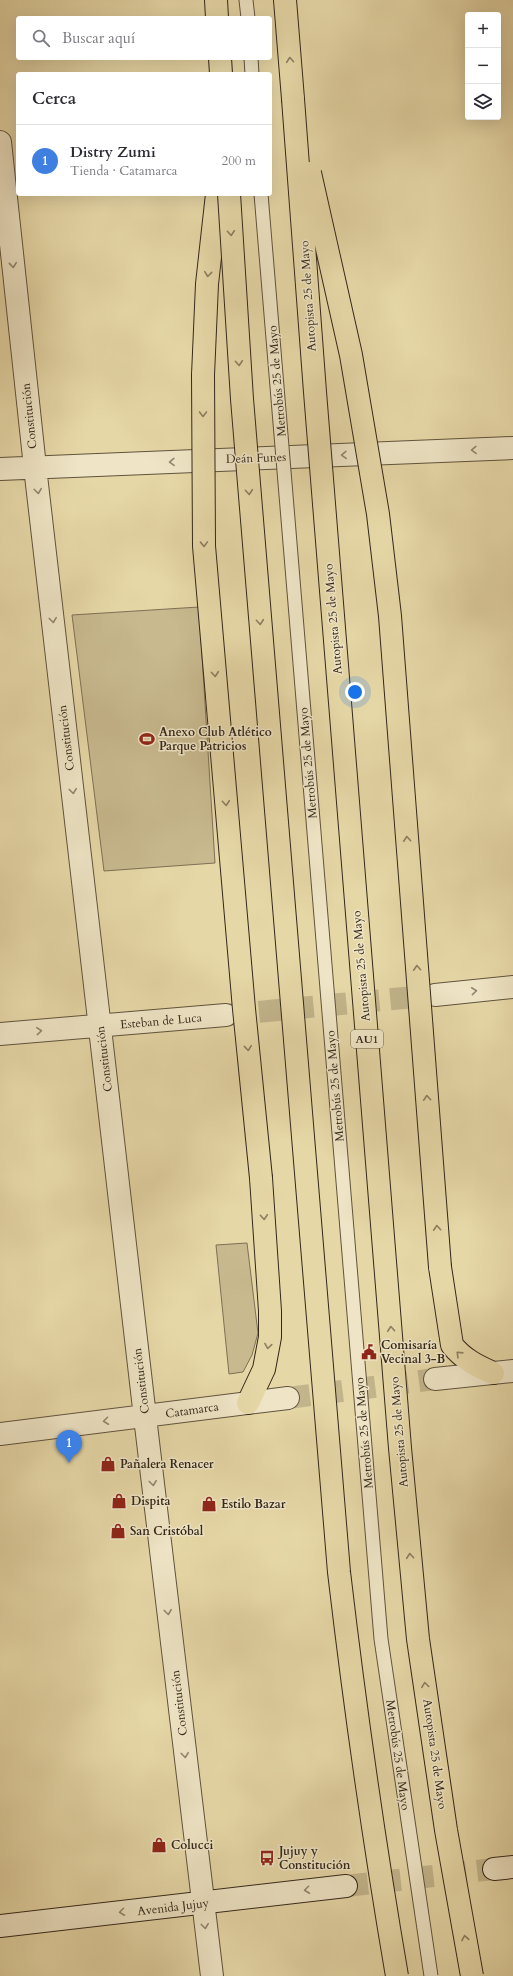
<!DOCTYPE html>
<html lang="es">
<meta charset="utf-8">
<style>
body{margin:0;font-family:Cardo,serif;background:#f7f7f7;color:#2b2b33}
.controls{position:absolute;right:12px;top:12px;display:grid;overflow:hidden;border-radius:4px;box-shadow:0 4px 16px #0002}
.controls button{width:36px;height:36px;display:grid;place-items:center;padding:0;border:0;border-bottom:1px solid #e1e1e2;background:#fff;color:#2b2b33;font:20px sans-serif}
.you{position:absolute;left:355px;top:692px;width:14px;height:14px;margin:-10px;border:3px solid #fff;border-radius:50%;background:#1a73e8;box-shadow:0 0 0 6px #1a73e833}
.badge{display:grid;place-items:center;width:26px;height:26px;border-radius:50%;background:#8f2418;color:#fff;font-size:13px;font-weight:700}
.pin{position:absolute;translate:-50% -33px;filter:drop-shadow(0 1px 2px #0008)}
.pin::after{content:'';position:absolute;top:21px;width:14px;height:12px;background:inherit;clip-path:polygon(0 0,100% 0,50% 100%)}
.list{margin:0;padding:0;list-style:none}
h2{display:flex;justify-content:space-between;align-items:center;height:52px;margin:0;padding:0 16px;font-size:17px}
h2 small{font-size:13px;font-weight:400;color:#7c7c81}
.list li{display:grid;grid-template-columns:26px 1fr auto;gap:12px;align-items:center;box-sizing:border-box;height:72px;padding:0 16px;border-top:1px solid #e1e1e2}
.list b{display:block;font-size:15px;white-space:nowrap}
.list p{margin:0;font-size:13px;white-space:nowrap;color:#7c7c81}
.list em{font-size:13px;font-style:normal;color:#7c7c81}
.icon{flex:none;width:22px;height:22px;fill:none;stroke:currentColor;stroke-width:2;stroke-linecap:round;stroke-linejoin:round}
.map{position:relative;flex:none;width:513px;height:1976px;overflow:hidden}
.search{position:absolute;background:#fff;box-shadow:0 4px 16px #0002;left:16px;top:16px;width:256px;height:44px;display:flex;align-items:center;gap:10px;box-sizing:border-box;padding:0 14px;border-radius:4px;color:#7c7c81;font-size:15px}
.panel{position:absolute;background:#fff;box-shadow:0 4px 16px #0002;left:16px;top:72px;width:256px;height:124px;border-radius:4px}
.map>svg:first-child{display:block}
.green{fill:#c8b98f;stroke:#7e7054}
.lines{fill:none;stroke-linecap:round;stroke-linejoin:round}
.minor-tunnel{stroke:#c2b48b;stroke-width:22;stroke-dasharray:22 11;stroke-linecap:butt}
.secondary-tunnel{stroke:#c2b48b;stroke-width:22;stroke-dasharray:22 11;stroke-linecap:butt}
.service-casing{stroke:#60533d;stroke-width:15}
.minor-casing{stroke:#60533d;stroke-width:24}
.secondary-casing{stroke:#33271a;stroke-width:24}
.motorway-casing{stroke:#33271a;stroke-width:24}
.service{stroke:#efe5c6;stroke-width:13}
.minor{stroke:#efe5c6;stroke-width:22}
.secondary{stroke:#efe5c6;stroke-width:22}
.motorway{stroke:#e6d7a7;stroke-width:22}
.service-bridge-casing{stroke:#60533d;stroke-width:15;stroke-linecap:butt}
.motorway-bridge-casing{stroke:#33271a;stroke-width:24;stroke-linecap:butt}
.service-bridge{stroke:#efe5c6;stroke-width:13}
.motorway-bridge{stroke:#e6d7a7;stroke-width:22}
.oneway{stroke:#8c7f60}
.oneway2{stroke:#918670}
.labels{text-anchor:middle;dominant-baseline:central;stroke-width:3;stroke-linejoin:round;paint-order:stroke}
.shield{fill:#efe5c6;stroke:#6b604e;stroke-width:1}
.shield-label{font-size:11px;font-weight:bold;fill:#33271a}
.street-label{font-size:12px;fill:#33271a;stroke:#efe5c6}
.poi-label{font-size:12px;font-weight:bold;fill:#33271a;stroke:#efe5c6;text-anchor:start}
</style>
<div class="map">
<svg width="513" height="1976" viewBox="0 0 513 1976">
<rect width="100%" height="100%" fill="#e6d7a7"/>
<filter id="stains"><feTurbulence type="fractalNoise" baseFrequency=".005" numOctaves="4"/><feColorMatrix values="0 0 0 0 .2 0 0 0 0 .09 0 0 0 0 .02 0 0 0 .5 -.17"/></filter>
<radialGradient id="worn" r=".72"><stop offset=".6" stop-color="#630" stop-opacity="0"/><stop offset="1" stop-color="#630" stop-opacity=".3"/></radialGradient>
<!-- green -->
<path class="green" d="M 199,607 L 215,863 L 104,871 L 72,615 Z
M 247,1243 L 258,1333 L 252,1355 L 243,1372 L 229,1374 L 216,1245 Z"/>
<g class="lines">
<!-- minor-tunnel -->
<path class="minor-tunnel" d="M 226,1015 L 435,995
M 288,1398 L 435,1379"/>
<!-- secondary-tunnel -->
<path class="secondary-tunnel" d="M 346,1886 L 494,1869"/>
<!-- service casing -->
<g class="service-casing">
<path id="service" d="M 246,0 L 248,18
M 251,58 L 252,74"/>
</g>
<!-- minor casing -->
<g class="minor-casing">
<path id="minor" d="M 0,142 L 35,467 L 145,1417 L 212,1976
M 0,469 L 513,448
M 435,995 L 513,987
M 0,1034 L 226,1015
M 435,1379 L 513,1371
M 0,1434 L 288,1398"/>
</g>
<!-- secondary casing -->
<g class="secondary-casing">
<path id="secondary" d="M 494,1869 L 513,1867
M 0,1926 L 346,1886"/>
</g>
<!-- motorway casing -->
<g class="motorway-casing">
<path id="motorway" d="M 216,0 L 217,18
M 285,0 L 293,99
M 220,58 L 221,74
M 203,375 L 207,284 L 217,194
M 440,1267 L 452,1345 C 463,1359 477,1366 493,1373
M 248,1403 L 264,1369 L 270,1337 L 270,1311 L 261,1178"/>
</g>
<!-- service -->
<use href="#service" class="service"/>
<!-- minor -->
<use href="#minor" class="minor"/>
<!-- secondary -->
<use href="#secondary" class="secondary"/>
<!-- motorway -->
<use href="#motorway" class="motorway"/>
<!-- service-bridge casing -->
<g class="service-bridge-casing">
<path id="service-bridge" d="M 261,194 L 381,1639 L 431,1976"/>
</g>
<!-- motorway-bridge casing -->
<g class="motorway-bridge-casing">
<path id="motorway-bridge" d="M 293,99 L 315,392 L 400,1448 L 418,1639 L 446,1830 L 472,1976
M 310,173 L 351,355 L 378,514 L 390,616 L 440,1267
M 229,194 L 242,399 L 339,1572 C 355,1708 374,1842 397,1976
M 203,375 L 204,546 L 244,1009 L 261,1178"/>
</g>
<!-- service-bridge -->
<use href="#service-bridge" class="service-bridge"/>
<!-- motorway-bridge -->
<use href="#motorway-bridge" class="motorway-bridge"/>
</g>
<!-- one-way arrows -->
<defs><path id="oneway-chevron" d="M-2-3.5L2.5 0L-2 3.5" fill="none" stroke-width="1.6" stroke-linecap="round" stroke-linejoin="round"/></defs>
<g class="oneway">
<use href="#oneway-chevron" transform="translate(290 60) rotate(-95)"/>
<use href="#oneway-chevron" transform="translate(231 233) rotate(86)"/>
<use href="#oneway-chevron" transform="translate(208 274) rotate(96)"/>
<use href="#oneway-chevron" transform="translate(239 363) rotate(86)"/>
<use href="#oneway-chevron" transform="translate(203 414) rotate(90)"/>
<use href="#oneway-chevron" transform="translate(249 492) rotate(85)"/>
<use href="#oneway-chevron" transform="translate(204 544) rotate(88)"/>
<use href="#oneway-chevron" transform="translate(260 622) rotate(85)"/>
<use href="#oneway-chevron" transform="translate(215 674) rotate(85)"/>
<use href="#oneway-chevron" transform="translate(226 803) rotate(85)"/>
<use href="#oneway-chevron" transform="translate(407 839) rotate(-94)"/>
<use href="#oneway-chevron" transform="translate(417 968) rotate(-94)"/>
<use href="#oneway-chevron" transform="translate(248 1048) rotate(84)"/>
<use href="#oneway-chevron" transform="translate(427 1098) rotate(-94)"/>
<use href="#oneway-chevron" transform="translate(264 1217) rotate(86)"/>
<use href="#oneway-chevron" transform="translate(437 1228) rotate(-94)"/>
<use href="#oneway-chevron" transform="translate(391 1329) rotate(-95)"/>
<use href="#oneway-chevron" transform="translate(268 1346) rotate(99)"/>
<use href="#oneway-chevron" transform="translate(459 1354) rotate(-136)"/>
<use href="#oneway-chevron" transform="translate(410 1556) rotate(-95)"/>
<use href="#oneway-chevron" transform="translate(425 1685) rotate(-98)"/>
<use href="#oneway-chevron" transform="translate(465 1938) rotate(-100)"/>
</g>
<g class="oneway2">
<use href="#oneway-chevron" transform="translate(13 265) rotate(84)"/>
<use href="#oneway-chevron" transform="translate(474 450) rotate(178)"/>
<use href="#oneway-chevron" transform="translate(344 455) rotate(178)"/>
<use href="#oneway-chevron" transform="translate(172 462) rotate(178)"/>
<use href="#oneway-chevron" transform="translate(38 491) rotate(83)"/>
<use href="#oneway-chevron" transform="translate(53 620) rotate(83)"/>
<use href="#oneway-chevron" transform="translate(73 791) rotate(83)"/>
<use href="#oneway-chevron" transform="translate(474 991) rotate(-6)"/>
<use href="#oneway-chevron" transform="translate(39 1031) rotate(-5)"/>
<use href="#oneway-chevron" transform="translate(106 1421) rotate(173)"/>
<use href="#oneway-chevron" transform="translate(153 1483) rotate(83)"/>
<use href="#oneway-chevron" transform="translate(168 1612) rotate(83)"/>
<use href="#oneway-chevron" transform="translate(185 1755) rotate(83)"/>
<use href="#oneway-chevron" transform="translate(307 1890) rotate(173)"/>
<use href="#oneway-chevron" transform="translate(122 1912) rotate(173)"/>
<use href="#oneway-chevron" transform="translate(205 1926) rotate(83)"/>
</g>
<!-- icons -->
<defs>
<g id="stadium-bare" transform="scale(1.2)"><path d="M0-5a6.5 5 0 1 0 0 10a6.5 5 0 1 0 0-10ZM-3.5-1.8h7v3.6h-7Z" fill="#8f2418" stroke="#efe5c6" stroke-width="2.5" paint-order="stroke"/></g>
<g id="civic-bare" transform="scale(1.2)"><path d="M-.6-6.5H3V-4.5H.6V-3L4-1V1h2V6H-6V1h2V-1L-.6-3ZM-1.2 2.5V6h2.4V2.5Z" fill="#8f2418" stroke="#efe5c6" stroke-width="2.5" paint-order="stroke"/></g>
<g id="shop-bare" transform="scale(1.2)"><path d="M-5-2.5h2.3a2.7 3.5 0 0 1 5.4 0H5L5.5 6h-11ZM-1.5-2.5h3a1.5 2.3 0 0 0-3 0Z" fill="#8f2418" stroke="#efe5c6" stroke-width="2.5" paint-order="stroke"/></g>
<g id="bus-bare" transform="scale(1.2)"><path d="M-5-6H5V4H4V6H2V4H-2V6H-4V4H-5ZM-3.5-4V0h7V-4ZM-3.5 1.2v1.5H-2V1.2ZM2 1.2v1.5H3.5V1.2Z" fill="#8f2418" stroke="#efe5c6" stroke-width="2.5" paint-order="stroke"/></g>
</defs>
<g fill-rule="evenodd">
<use href="#stadium-bare" x="147" y="739"/>
<use href="#civic-bare" x="369" y="1352"/>
<use href="#shop-bare" x="108" y="1464"/>
<use href="#shop-bare" x="119" y="1501"/>
<use href="#shop-bare" x="209" y="1504"/>
<use href="#shop-bare" x="118" y="1531"/>
<use href="#shop-bare" x="159" y="1845"/>
<use href="#bus-bare" x="267" y="1858"/>
</g>
<g class="labels">
<!-- shield labels -->
<rect class="shield" x="351" y="1030" width="32" height="18" rx="3"/>
<g class="shield-label">
<text x="367" y="1039">AU1</text>
</g>
<!-- street labels -->
<g class="street-label">
<text transform="translate(308 296) rotate(-94)">Autopista 25 de Mayo</text>
<text transform="translate(277 381) rotate(-95)">Metrobús 25 de Mayo</text>
<text transform="translate(29 416) rotate(-96)">Constitución</text>
<text transform="translate(256 458) rotate(-2)">Deán Funes</text>
<text transform="translate(333 619) rotate(-95)">Autopista 25 de Mayo</text>
<text transform="translate(66 738) rotate(-97)">Constitución</text>
<text transform="translate(308 763) rotate(-95)">Metrobús 25 de Mayo</text>
<text transform="translate(361 966) rotate(-95)">Autopista 25 de Mayo</text>
<text transform="translate(161 1021) rotate(-5)">Esteban de Luca</text>
<text transform="translate(104 1059) rotate(-97)">Constitución</text>
<text transform="translate(335 1086) rotate(-95)">Metrobús 25 de Mayo</text>
<text transform="translate(141 1381) rotate(-97)">Constitución</text>
<text transform="translate(192 1410) rotate(-8)">Catamarca</text>
<text transform="translate(399 1432) rotate(-95)">Autopista 25 de Mayo</text>
<text transform="translate(364 1433) rotate(-95)">Metrobús 25 de Mayo</text>
<text transform="translate(179 1703) rotate(-97)">Constitución</text>
<text transform="translate(435 1754) rotate(82)">Autopista 25 de Mayo</text>
<text transform="translate(398 1755) rotate(82)">Metrobús 25 de Mayo</text>
<text transform="translate(173 1907) rotate(-7)">Avenida Jujuy</text>
</g>
<!-- poi labels -->
<g class="poi-label">
<text x="159" y="732">Anexo Club Atlético<tspan x="159" dy="14">Parque Patricios</tspan></text>
<text x="381" y="1345">Comisaría<tspan x="381" dy="14">Vecinal 3-B</tspan></text>
<text x="120" y="1464">Pañalera Renacer</text>
<text x="131" y="1501">Dispita</text>
<text x="221" y="1504">Estilo Bazar</text>
<text x="130" y="1531">San Cristóbal</text>
<text x="171" y="1845">Colucci</text>
<text x="279" y="1851">Jujuy y<tspan x="279" dy="14">Constitución</tspan></text>
</g>
</g>
<rect width="100%" height="100%" filter="url(#stains)"/>
<rect width="100%" height="100%" fill="url(#worn)"/>
</svg>
<div class="controls">
<button>+</button>
<button>−</button>
<button><svg class="icon" aria-label="layers" viewBox="0 0 24 24"><path d="M12 4l9 5-9 5-9-5zM3 14l9 5 9-5"/></svg></button>
</div>
<div class="you"></div>
<div class="pin badge" style="left:69px;top:1463px;background:#3f7fe0">1</div>
<div class="search"><svg class="icon" aria-label="search" viewBox="0 0 24 24"><circle cx="10" cy="10" r="6"/><path d="M15 15l6 6"/></svg>Buscar aquí</div>
<section class="panel">
<h2>Cerca<small></small></h2>
<ul class="list">
<li><span class="badge" style="background:#3f7fe0">1</span><div><b>Distry Zumi</b><p>Tienda · Catamarca</p></div><em>200 m</em></li>
</ul>
</section>
</div>
